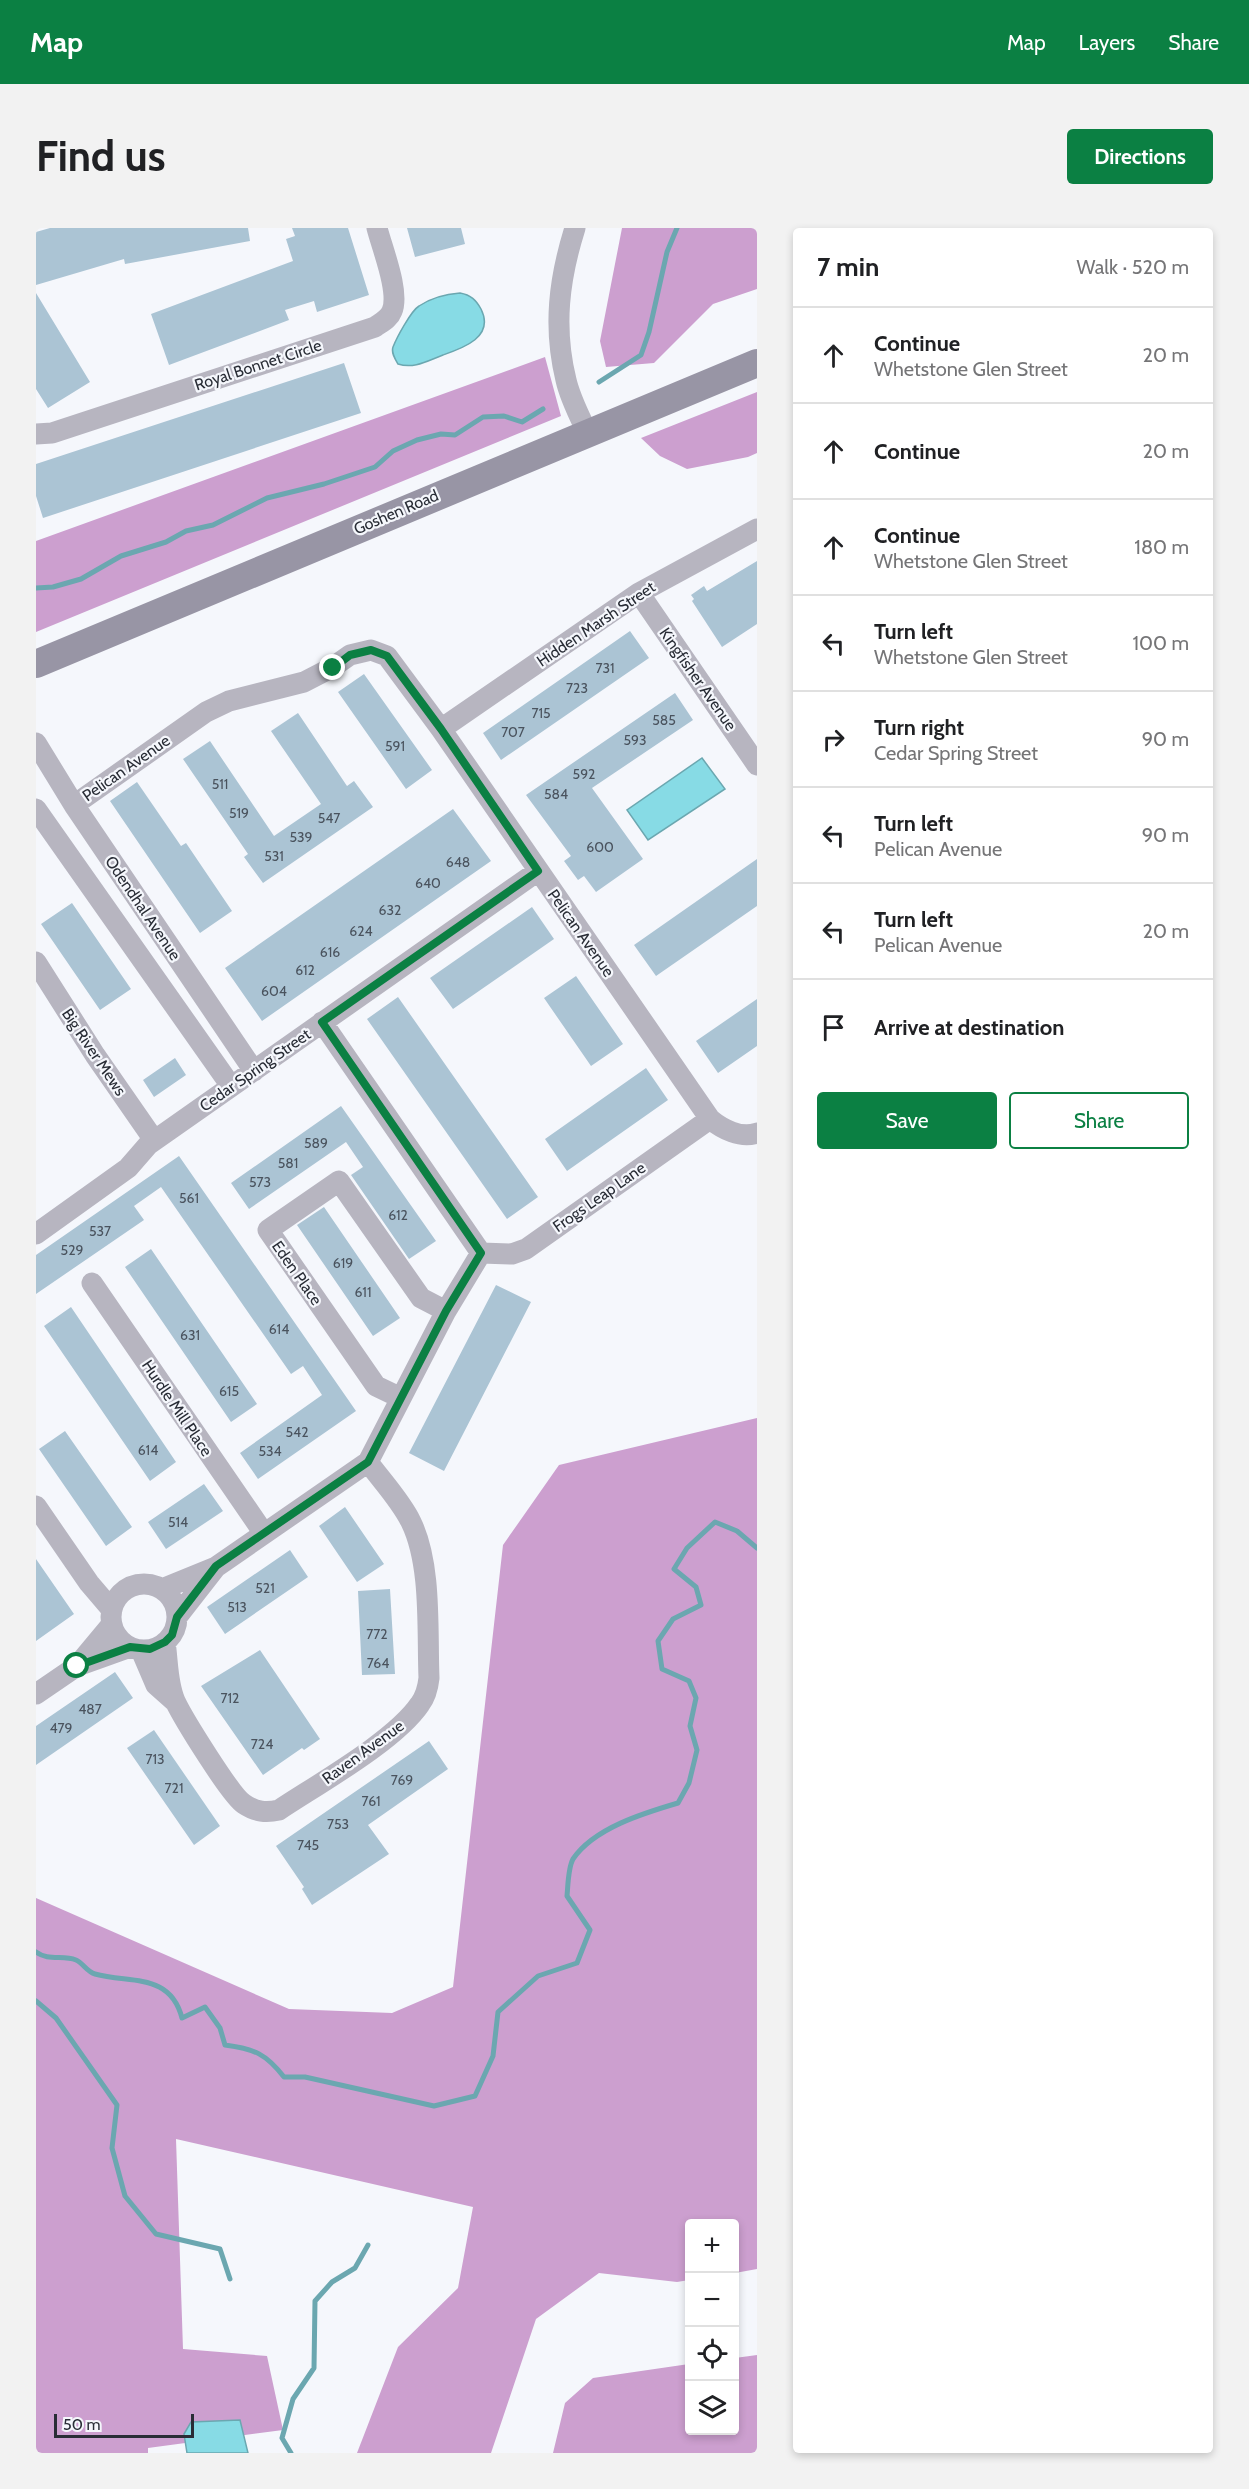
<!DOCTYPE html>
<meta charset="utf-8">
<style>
body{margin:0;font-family:Cabin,sans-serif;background:#f2f2f2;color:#202124}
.controls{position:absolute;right:18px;bottom:18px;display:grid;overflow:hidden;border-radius:6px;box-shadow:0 3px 9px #0003}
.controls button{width:54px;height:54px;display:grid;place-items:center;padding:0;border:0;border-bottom:2px solid #e0e0e0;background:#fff;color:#202124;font:30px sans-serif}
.scale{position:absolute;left:18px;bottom:15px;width:140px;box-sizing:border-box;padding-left:6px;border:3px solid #292d36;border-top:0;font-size:16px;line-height:21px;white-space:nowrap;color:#292d36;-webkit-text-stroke:4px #f5f7fc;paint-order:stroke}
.stop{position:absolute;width:18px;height:18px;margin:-14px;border:4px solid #0b8043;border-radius:50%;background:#fff}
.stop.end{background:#0b8043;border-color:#fff;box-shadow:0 2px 6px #0008}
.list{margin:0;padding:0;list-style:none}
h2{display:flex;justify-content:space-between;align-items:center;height:78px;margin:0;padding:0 24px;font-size:26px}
h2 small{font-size:20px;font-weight:400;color:#757577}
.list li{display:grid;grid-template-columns:39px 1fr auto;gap:18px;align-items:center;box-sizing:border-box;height:96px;padding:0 24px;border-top:2px solid #e0e0e0}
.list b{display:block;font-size:22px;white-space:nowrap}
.list p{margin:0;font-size:20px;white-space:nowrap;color:#757577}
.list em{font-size:20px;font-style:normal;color:#757577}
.actions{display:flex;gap:12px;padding:18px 24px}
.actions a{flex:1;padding:14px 0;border:2px solid #0b8043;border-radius:6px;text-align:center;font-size:21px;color:#0b8043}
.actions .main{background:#0b8043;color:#fff}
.icon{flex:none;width:33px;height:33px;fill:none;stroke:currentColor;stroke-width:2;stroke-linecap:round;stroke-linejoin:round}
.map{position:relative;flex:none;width:721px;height:2225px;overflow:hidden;border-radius:6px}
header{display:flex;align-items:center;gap:36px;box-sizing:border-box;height:84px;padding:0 30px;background:#0b8043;color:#fff}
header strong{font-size:28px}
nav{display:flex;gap:33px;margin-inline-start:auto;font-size:21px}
.intro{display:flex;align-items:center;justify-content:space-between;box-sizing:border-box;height:144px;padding:0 36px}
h1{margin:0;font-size:42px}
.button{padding:15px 27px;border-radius:6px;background:#0b8043;color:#fff;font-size:21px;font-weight:700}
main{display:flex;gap:36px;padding:0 36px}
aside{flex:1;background:#fff;border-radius:6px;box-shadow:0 3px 9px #0003}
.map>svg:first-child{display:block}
.forest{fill:#cc9fcf}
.water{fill:#87dbe5;stroke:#6ba7b0;stroke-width:1.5}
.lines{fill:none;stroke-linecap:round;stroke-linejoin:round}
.stream{stroke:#6ba7b0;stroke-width:5}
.building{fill:#abc4d4}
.street{stroke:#b7b5c0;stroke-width:21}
.secondary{stroke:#9895a5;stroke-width:28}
.route{stroke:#0b8043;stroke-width:8}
.labels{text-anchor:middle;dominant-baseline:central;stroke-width:4.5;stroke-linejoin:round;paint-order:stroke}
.number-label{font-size:14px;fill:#4a535e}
.street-label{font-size:16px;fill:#292d36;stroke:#f5f7fc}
</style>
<header>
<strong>Map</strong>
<nav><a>Map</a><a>Layers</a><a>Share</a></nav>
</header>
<div class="intro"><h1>Find us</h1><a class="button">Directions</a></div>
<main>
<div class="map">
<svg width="721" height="2225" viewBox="0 0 721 2225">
<rect width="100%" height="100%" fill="#f5f7fc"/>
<!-- forest -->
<path class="forest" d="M 586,0 L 721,0 L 721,61 L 677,76 L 618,135 L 570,139 L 564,113 Z
M 509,129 L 525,188 L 0,404 L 0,313 Z
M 721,164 L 721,225 L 712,229 L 651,241 L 624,228 L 605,210 Z
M 721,1190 L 721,2041 L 699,2045 L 698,1996 L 654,1996 L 653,2052 L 641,2054 L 563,2045 L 500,2091 L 455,2225 L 321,2225 L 362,2119 L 422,2060 L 437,1979 L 140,1911 L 147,2121 L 231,2128 L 247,2202 L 112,2220 L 112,2225 L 0,2225 L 0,1670 L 253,1781 L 356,1785 L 417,1759 L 467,1317 L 523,1237 Z
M 721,2127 L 721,2225 L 517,2225 L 529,2175 L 557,2150 L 653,2136 L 654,2202 L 698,2202 L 699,2130 Z"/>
<!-- water -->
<path class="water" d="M 424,65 C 435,67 440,72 445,81 C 459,109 427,120 407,127 C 391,133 378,141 362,136 C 359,131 355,125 357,119 C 361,109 375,83 383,78 C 395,70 410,66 424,65 Z
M 666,530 L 689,561 L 612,612 L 591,582 Z
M 204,2192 L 212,2225 L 151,2225 L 148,2206 L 155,2194 Z"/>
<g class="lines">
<!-- stream -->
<path class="stream" d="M 563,154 L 605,127 L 613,104 L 631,24 L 641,0
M 0,360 L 17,359 L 45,351 L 85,328 L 130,314 L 150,303 L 177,297 L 231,270 L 288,256 L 339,239 L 357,223 L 381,212 L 405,206 L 419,207 L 447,189 L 468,188 L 486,194 L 507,181
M 0,1724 C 12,1733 27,1727 40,1732 C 47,1735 51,1744 59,1746 C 94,1756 134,1744 146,1790 L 169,1779 L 184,1800 L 189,1817 C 219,1821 230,1826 248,1849 L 269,1849 L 398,1878 L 439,1868 L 457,1828 L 462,1784 L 502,1748 L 541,1735 L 554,1702 L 531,1668 C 532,1658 532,1640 537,1631 C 558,1600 608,1585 642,1575 L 653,1555 L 661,1522 L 654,1498 L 660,1470 L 653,1453 L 626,1441 L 622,1413 L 637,1391 L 665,1377 L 660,1359 L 638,1341 L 651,1320 L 679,1294 L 701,1303 L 721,1320
M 0,1773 L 20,1790 L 81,1877 L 76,1920 L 89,1968 L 120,2006 L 184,2021 L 194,2051
M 255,2225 L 246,2210 L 257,2171 L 278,2140 L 279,2073 L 296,2054 L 319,2040 L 332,2017"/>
</g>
<!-- building -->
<path class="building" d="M 14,0 L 212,0 L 214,13 L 89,36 L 88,31 L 0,57 L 0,4 Z
M 256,0 L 312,0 L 333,67 L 281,84 L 278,73 L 249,82 L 253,92 L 133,137 L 115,86 L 257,33 L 250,11 L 259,8 Z
M 371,0 L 425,0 L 429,16 L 379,29 Z
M 0,65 L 54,154 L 12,180 L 0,161 Z
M 308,135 L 325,185 L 7,290 L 0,268 L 0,236 Z
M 721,333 L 721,396 L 686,419 L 656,373 L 658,371 L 655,367 L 668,358 L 671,363 Z
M 594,403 L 613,430 L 465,532 L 447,505 Z
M 328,446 L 396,542 L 370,561 L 302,464 Z
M 639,465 L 657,492 L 556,560 L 607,631 L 560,664 L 548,648 L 542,652 L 528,633 L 535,628 L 490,567 Z
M 262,485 L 311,558 L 318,553 L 337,579 L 227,655 L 208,629 L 212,626 L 147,531 L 174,513 L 238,608 L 285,576 L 235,503 Z
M 101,554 L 145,618 L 150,615 L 196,683 L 164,705 L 74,573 Z
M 417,581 L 455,633 L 226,793 L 189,740 Z
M 721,631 L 721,678 L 620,748 L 598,717 Z
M 36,675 L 95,761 L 64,782 L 5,696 Z
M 496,679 L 518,711 L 417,781 L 394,750 Z
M 540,748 L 587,816 L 555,838 L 508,770 Z
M 362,769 L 502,969 L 471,991 L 331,791 Z
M 721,771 L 721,818 L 682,845 L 660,813 Z
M 139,830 L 150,847 L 118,869 L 107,852 Z
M 610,840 L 632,872 L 531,943 L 509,911 Z
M 305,878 L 400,1013 L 373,1031 L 315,947 L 327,939 L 310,914 L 213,981 L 195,955 Z
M 143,928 L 320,1183 L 222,1251 L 204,1225 L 286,1167 L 267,1138 L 255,1146 L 125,959 L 98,978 L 108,992 L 0,1066 L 0,1027 Z
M 288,979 L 364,1090 L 337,1108 L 261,997 Z
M 115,1021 L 221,1176 L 195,1194 L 89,1039 Z
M 460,1057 L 495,1074 L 408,1243 L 373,1225 Z
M 35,1079 L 140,1234 L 114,1253 L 8,1098 Z
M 29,1203 L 96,1299 L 70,1318 L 3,1221 Z
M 168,1256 L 187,1283 L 130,1321 L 112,1294 Z
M 309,1279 L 348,1336 L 321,1354 L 283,1298 Z
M 254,1322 L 272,1349 L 189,1406 L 171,1379 Z
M 0,1331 L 38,1386 L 0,1413 Z
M 354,1361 L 359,1446 L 326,1447 L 322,1363 Z
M 224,1422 L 284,1511 L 268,1522 L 266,1520 L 227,1547 L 165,1458 Z
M 79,1444 L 97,1470 L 0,1537 L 0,1498 Z
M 118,1502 L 184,1598 L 158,1617 L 91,1520 Z
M 393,1513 L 412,1541 L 332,1597 L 353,1626 L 276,1677 L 266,1661 L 268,1659 L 240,1618 Z"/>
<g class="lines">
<!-- street -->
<path class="street" d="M 539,0 C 523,51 517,99 530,152 C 534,170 543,187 551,204
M 0,206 L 16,205 L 339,99 C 346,94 353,91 356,83 C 364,64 346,20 341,0
M 603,365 L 721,537
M 405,501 L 603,365 L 721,301
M 0,515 L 38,577 L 218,843
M 38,577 L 170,484 L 193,473 L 268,454 L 297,439 L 314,427 L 335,422 L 351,428 L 405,501 L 674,891 C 686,901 705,911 721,905
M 0,581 L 195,858
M 0,734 L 59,827 L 118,912
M 0,1006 L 92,940 L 112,917 L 502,643
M 445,1025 L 476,1026 L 490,1021 L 674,891
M 56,1055 L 227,1304
M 365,1170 L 340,1158 L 232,1002 L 303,953 L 385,1070 L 410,1083
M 0,1278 L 53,1355 L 76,1382
M75 1389a33 33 0 1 1 66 0a33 33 0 1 1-66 0Z
M 126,1361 L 180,1339 L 332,1234 L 410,1083 L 445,1025 L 286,794
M 141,1389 L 180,1339
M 129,1414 C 132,1433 131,1455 139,1473 C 147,1490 195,1568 208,1576 C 220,1584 230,1585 243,1582 C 282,1556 359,1513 384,1476 C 390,1468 392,1459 393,1450 C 391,1403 396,1337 375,1294 C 365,1273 346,1253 332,1234
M 105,1422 L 120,1457 L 138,1473
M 41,1438 L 76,1396
M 0,1466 L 41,1438 L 94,1419"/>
<!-- secondary -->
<path class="secondary" d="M 0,436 L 721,135"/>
</g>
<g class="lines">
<!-- route -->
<path class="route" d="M 41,1438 L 94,1419 L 114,1421 L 129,1414 L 136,1407 L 141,1389 L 180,1338 L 332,1234 L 410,1083 L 445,1025 L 286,794 L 502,643 L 405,501 L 351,428 L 335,422 L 314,427 L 297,440"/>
</g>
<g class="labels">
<!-- number labels -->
<g class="number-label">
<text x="569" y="440">731</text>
<text x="541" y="460">723</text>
<text x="505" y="485">715</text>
<text x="628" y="492">585</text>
<text x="477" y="504">707</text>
<text x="599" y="512">593</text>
<text x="359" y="518">591</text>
<text x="548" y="546">592</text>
<text x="184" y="556">511</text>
<text x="520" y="566">584</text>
<text x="203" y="585">519</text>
<text x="293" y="590">547</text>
<text x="265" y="609">539</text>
<text x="564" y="619">600</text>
<text x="238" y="628">531</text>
<text x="422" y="634">648</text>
<text x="392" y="655">640</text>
<text x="354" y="682">632</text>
<text x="325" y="703">624</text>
<text x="294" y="724">616</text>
<text x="269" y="742">612</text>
<text x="238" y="763">604</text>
<text x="280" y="915">589</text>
<text x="252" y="935">581</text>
<text x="224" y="954">573</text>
<text x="153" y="970">561</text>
<text x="362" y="987">612</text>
<text x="64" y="1003">537</text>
<text x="36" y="1022">529</text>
<text x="307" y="1035">619</text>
<text x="327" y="1064">611</text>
<text x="243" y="1101">614</text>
<text x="154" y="1107">631</text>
<text x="193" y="1163">615</text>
<text x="261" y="1204">542</text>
<text x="112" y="1222">614</text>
<text x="234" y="1223">534</text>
<text x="142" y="1294">514</text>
<text x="229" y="1360">521</text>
<text x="201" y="1379">513</text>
<text x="341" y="1406">772</text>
<text x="342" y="1435">764</text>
<text x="194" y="1470">712</text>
<text x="54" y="1481">487</text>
<text x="25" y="1500">479</text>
<text x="226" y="1516">724</text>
<text x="119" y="1531">713</text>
<text x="366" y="1552">769</text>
<text x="138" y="1560">721</text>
<text x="335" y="1573">761</text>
<text x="302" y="1596">753</text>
<text x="272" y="1617">745</text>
</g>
<!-- street labels -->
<g class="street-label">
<text transform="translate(222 137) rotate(-18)">Royal Bonnet Circle</text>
<text transform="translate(360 284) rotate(-23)">Goshen Road</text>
<text transform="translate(560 396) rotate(-34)">Hidden Marsh Street</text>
<text transform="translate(662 451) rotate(55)">Kingfisher Avenue</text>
<text transform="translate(90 540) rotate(-35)">Pelican Avenue</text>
<text transform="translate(107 680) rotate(56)">Odendhal Avenue</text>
<text transform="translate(545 705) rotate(55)">Pelican Avenue</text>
<text transform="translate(58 824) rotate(56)">Big River Mews</text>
<text transform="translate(219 842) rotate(-35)">Cedar Spring Street</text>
<text transform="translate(563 969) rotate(-35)">Frogs Leap Lane</text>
<text transform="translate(261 1045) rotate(55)">Eden Place</text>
<text transform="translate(141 1180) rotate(56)">Hurdle Mill Place</text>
<text transform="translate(327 1524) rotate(-36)">Raven Avenue</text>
</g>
</g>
</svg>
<div class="controls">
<button>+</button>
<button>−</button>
<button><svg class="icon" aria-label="locate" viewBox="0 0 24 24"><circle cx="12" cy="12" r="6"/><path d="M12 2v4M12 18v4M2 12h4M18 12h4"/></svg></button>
<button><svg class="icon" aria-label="layers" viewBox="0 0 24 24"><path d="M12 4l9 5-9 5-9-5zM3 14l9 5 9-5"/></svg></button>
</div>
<div class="scale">50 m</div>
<div class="stop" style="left:41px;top:1438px"></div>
<div class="stop end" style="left:297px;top:440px"></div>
</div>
<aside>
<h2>7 min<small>Walk · 520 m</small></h2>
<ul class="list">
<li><svg class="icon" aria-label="ahead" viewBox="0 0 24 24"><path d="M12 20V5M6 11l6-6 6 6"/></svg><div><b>Continue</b><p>Whetstone Glen Street</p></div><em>20 m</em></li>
<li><svg class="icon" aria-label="ahead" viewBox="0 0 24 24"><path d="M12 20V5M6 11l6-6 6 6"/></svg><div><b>Continue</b></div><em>20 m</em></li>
<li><svg class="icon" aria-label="ahead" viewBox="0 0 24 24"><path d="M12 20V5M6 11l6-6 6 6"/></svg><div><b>Continue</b><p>Whetstone Glen Street</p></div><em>180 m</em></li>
<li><svg class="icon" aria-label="left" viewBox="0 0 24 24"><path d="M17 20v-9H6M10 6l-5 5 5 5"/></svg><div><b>Turn left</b><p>Whetstone Glen Street</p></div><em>100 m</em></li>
<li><svg class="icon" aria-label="right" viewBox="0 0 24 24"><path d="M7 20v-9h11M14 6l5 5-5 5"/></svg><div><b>Turn right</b><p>Cedar Spring Street</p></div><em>90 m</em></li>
<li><svg class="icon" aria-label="left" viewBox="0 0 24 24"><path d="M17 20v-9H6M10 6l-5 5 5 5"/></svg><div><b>Turn left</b><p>Pelican Avenue</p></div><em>90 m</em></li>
<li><svg class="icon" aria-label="left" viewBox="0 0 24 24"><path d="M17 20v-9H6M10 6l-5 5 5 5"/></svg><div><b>Turn left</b><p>Pelican Avenue</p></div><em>20 m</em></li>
<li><svg class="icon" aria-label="arrive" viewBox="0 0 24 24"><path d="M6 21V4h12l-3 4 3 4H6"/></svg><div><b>Arrive at destination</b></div></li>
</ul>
<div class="actions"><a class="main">Save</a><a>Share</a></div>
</aside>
</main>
